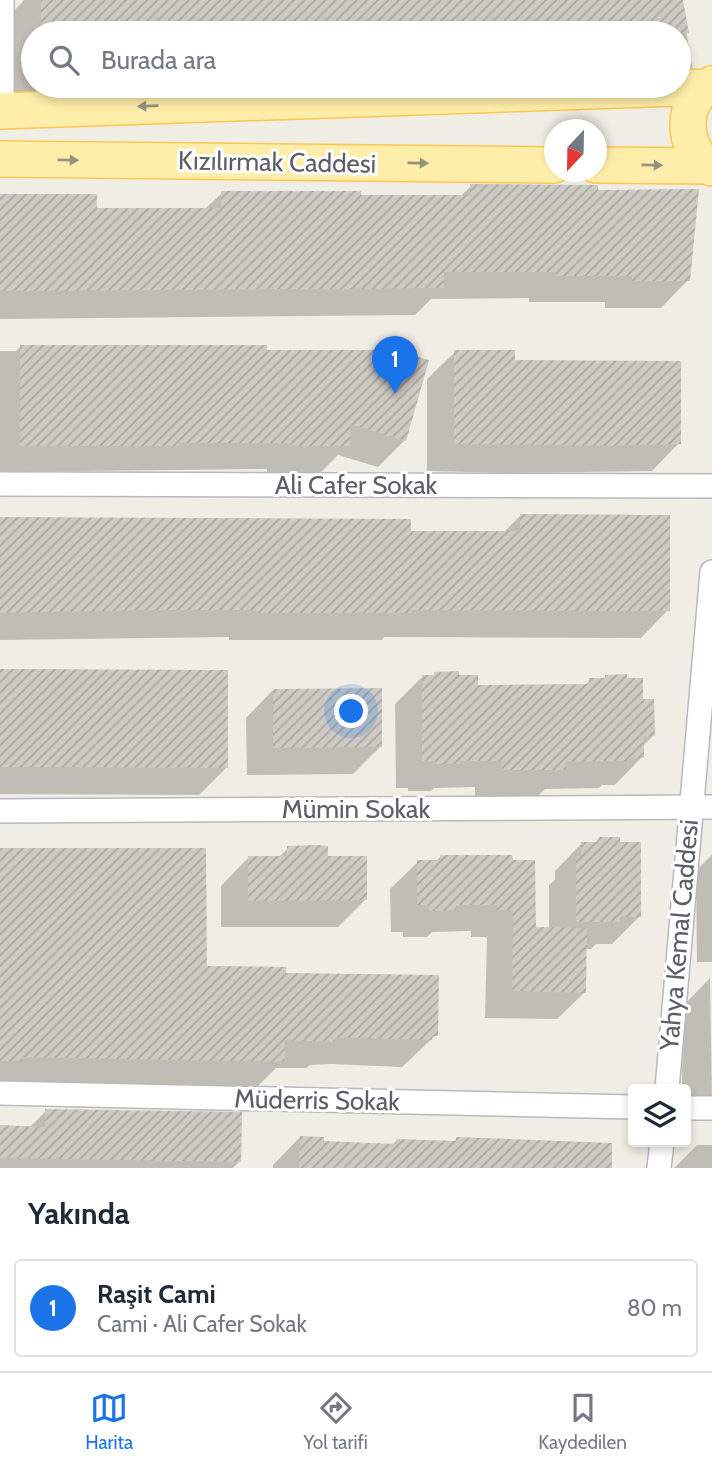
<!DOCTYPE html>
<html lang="tr">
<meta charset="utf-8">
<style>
body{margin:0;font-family:Cabin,sans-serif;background:#f2f2f3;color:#1f2937}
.controls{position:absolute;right:21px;bottom:21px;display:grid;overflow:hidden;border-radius:7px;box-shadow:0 4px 10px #0003}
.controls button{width:63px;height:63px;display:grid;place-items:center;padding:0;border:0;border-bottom:2px solid #e0e1e3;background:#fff;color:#1f2937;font:35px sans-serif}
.compass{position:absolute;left:544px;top:119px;width:63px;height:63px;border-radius:50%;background:#fff;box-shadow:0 4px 10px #0003;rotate:202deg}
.you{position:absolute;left:352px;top:712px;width:24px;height:24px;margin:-18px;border:5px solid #fff;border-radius:50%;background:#1a73e8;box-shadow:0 0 0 10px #1a73e833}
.badge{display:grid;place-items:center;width:46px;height:46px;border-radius:50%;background:#1a73e8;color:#fff;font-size:23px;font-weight:700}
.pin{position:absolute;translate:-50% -58px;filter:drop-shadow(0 2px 4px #0008)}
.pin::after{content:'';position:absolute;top:37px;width:24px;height:21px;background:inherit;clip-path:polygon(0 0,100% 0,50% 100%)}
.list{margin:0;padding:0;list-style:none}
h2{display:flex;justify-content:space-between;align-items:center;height:91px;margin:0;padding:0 28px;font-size:30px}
h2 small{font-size:23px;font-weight:400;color:#747a83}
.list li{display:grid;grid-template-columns:46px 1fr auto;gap:21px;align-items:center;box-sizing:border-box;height:98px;margin:0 14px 14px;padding:0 14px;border:2px solid #e0e1e3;border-radius:7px}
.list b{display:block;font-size:26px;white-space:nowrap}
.list p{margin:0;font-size:23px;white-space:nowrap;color:#747a83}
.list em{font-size:23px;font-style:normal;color:#747a83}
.icon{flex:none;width:38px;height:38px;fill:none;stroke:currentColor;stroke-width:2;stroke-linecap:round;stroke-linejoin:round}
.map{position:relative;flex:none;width:712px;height:1168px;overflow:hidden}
.search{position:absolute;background:#fff;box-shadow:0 4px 10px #0003;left:21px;right:21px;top:21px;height:77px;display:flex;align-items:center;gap:18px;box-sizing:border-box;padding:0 24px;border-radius:38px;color:#747a83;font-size:26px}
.sheet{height:203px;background:#fff}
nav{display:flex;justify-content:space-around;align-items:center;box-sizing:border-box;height:98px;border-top:2px solid #e0e1e3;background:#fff;font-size:19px;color:#747a83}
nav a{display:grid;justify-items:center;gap:4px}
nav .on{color:#1a73e8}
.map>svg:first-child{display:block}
.shadow{fill:#0003}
.building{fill:url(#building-hatch)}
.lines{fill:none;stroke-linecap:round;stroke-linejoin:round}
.minor-casing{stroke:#b6babf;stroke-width:26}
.primary-casing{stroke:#fdc64f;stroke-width:38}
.minor{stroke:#fff;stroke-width:23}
.primary{stroke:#ffeea9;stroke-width:35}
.oneway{fill:#95927d}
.labels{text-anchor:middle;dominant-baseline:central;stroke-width:6;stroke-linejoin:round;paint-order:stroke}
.street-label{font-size:26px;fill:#5c6066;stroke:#fff}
</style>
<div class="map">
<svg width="712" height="1168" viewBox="0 0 712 1168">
<defs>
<pattern id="building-hatch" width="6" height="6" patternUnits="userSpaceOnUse" patternTransform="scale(1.75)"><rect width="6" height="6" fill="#cdc9c3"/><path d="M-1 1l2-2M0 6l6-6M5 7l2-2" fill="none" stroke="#aaa7a2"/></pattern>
</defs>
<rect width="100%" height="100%" fill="#f0ede4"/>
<!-- shadow -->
<path class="shadow" d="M 24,0 L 681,0 L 692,67 L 679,80 L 679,33 L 33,33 L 33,86 L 673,86 L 15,102 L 14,11 Z
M 471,186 L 596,192 L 688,280 L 661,308 L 605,308 L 605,302 L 529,302 L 529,298 L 431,299 L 415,315 L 0,319 L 0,196 L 96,210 L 205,209 L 222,193 L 360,197 L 460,197 Z
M 20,347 L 265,352 L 405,440 L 378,467 L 338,455 L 321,472 L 267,472 L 267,469 L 0,472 L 0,351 L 16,351 Z
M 455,352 L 514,362 L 679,443 L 652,471 L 509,473 L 427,471 L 427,379 Z
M 520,516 L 668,610 L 641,638 L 384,637 L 382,640 L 229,640 L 229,637 L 0,640 L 0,519 L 409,533 L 503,533 Z
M 0,671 L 226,768 L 199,795 L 0,794 Z
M 435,674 L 457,677 L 476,687 L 584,686 L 590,680 L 603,680 L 606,676 L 641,701 L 653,736 L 642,747 L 642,757 L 615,785 L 602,785 L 599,788 L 545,789 L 537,797 L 475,797 L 475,787 L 434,788 L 431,791 L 408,791 L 408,788 L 396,788 L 395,704 L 422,677 L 432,677 Z
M 273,690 L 380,747 L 353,774 L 247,775 L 246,718 Z
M 599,838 L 639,917 L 612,944 L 596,944 L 591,949 L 585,949 L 585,992 L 557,1019 L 485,1018 L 487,937 L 471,937 L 471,931 L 432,932 L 427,937 L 403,937 L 403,932 L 391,932 L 390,889 L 418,862 L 435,862 L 440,857 L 511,857 L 534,928 L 549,929 L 549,885 L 555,880 L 555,871 L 582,843 L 595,843 Z
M 288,848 L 326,858 L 366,899 L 338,927 L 221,927 L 221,886 L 248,858 L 278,858 Z
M 0,850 L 205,968 L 284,974 L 436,1035 L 402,1067 L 331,1064 L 310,1065 L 306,1068 L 276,1068 L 256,1088 L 0,1084 Z
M 712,855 L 712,962 L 697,962 L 696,870 Z
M 710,978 L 712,1100 L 686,1100 L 686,1089 L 682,1089 L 683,1006 Z
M 46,1111 L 239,1162 L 233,1168 L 0,1168 L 0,1127 L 29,1128 Z
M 300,1137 L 323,1143 L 392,1145 L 397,1140 L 453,1143 L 457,1138 L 610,1168 L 273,1168 L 273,1165 Z
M 697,1145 L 712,1145 L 712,1168 L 674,1168 Z"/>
<!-- building -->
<path class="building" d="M 41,0 L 683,0 L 689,33 L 41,33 Z
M 470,184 L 594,185 L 598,185 L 598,190 L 699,189 L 690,281 L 632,281 L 632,276 L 556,276 L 556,272 L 444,272 L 444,288 L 0,291 L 0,194 L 97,194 L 97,208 L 221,208 L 221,191 L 361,191 L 361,195 L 470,195 Z
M 20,345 L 267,345 L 267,350 L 382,350 L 383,347 L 429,360 L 406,441 L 350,424 L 350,446 L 293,446 L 293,443 L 179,443 L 179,446 L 20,446 Z
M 454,350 L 515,350 L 515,360 L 681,361 L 681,444 L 599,446 L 454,444 Z
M 520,514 L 670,515 L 670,611 L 411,610 L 411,613 L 256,613 L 256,610 L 141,610 L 0,613 L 0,517 L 411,519 L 411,531 L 520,531 Z
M 0,669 L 228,670 L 228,768 L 0,767 Z
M 459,671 L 459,675 L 478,675 L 478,685 L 589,684 L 589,678 L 605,678 L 605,675 L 627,674 L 627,678 L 643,678 L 643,699 L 654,699 L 655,736 L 644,737 L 644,758 L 628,758 L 628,761 L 566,762 L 566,770 L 502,770 L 502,761 L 460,761 L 460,764 L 435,764 L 435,761 L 422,761 L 422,675 L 434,675 L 434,672 Z
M 382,688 L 382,747 L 273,748 L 273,689 Z
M 599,837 L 620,837 L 620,842 L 641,842 L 641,917 L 620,917 L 620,922 L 576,922 L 576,856 L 581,856 L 581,842 L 599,842 Z
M 317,845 L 328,846 L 328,856 L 367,856 L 367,900 L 248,901 L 248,856 L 287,856 L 287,846 Z
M 0,848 L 206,848 L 207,966 L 286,967 L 286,973 L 439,975 L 438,1036 L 432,1036 L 432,1040 L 360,1038 L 335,1038 L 335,1042 L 285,1040 L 285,1062 L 22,1057 L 22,1061 L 0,1061 Z
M 440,855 L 512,855 L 513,860 L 535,860 L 536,927 L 587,928 L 586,993 L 512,991 L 513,910 L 497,910 L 497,905 L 456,905 L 456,910 L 429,911 L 429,905 L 417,905 L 417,860 L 440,860 Z
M 45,1109 L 242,1112 L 241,1162 L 0,1158 L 0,1125 L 45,1127 Z
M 300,1136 L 324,1137 L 324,1141 L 396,1144 L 396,1139 L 456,1141 L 456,1137 L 612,1143 L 612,1168 L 299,1168 Z"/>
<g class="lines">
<!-- minor casing -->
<g class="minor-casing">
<path id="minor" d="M 2,111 L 2,0
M 0,484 L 712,486
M 0,811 L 712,807
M 667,1089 L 712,572
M 0,1093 L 633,1107
M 686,1108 L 712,1108
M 659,1168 L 662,1142"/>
</g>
<!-- primary casing -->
<g class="primary-casing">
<path id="primary" d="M 712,84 C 679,101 681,150 712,168
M 0,111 L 706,87
M 0,159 L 554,165
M 596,165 L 708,166"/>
</g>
<!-- minor -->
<use href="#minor" class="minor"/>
<!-- primary -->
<use href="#primary" class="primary"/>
</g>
<!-- one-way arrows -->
<defs><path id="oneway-solid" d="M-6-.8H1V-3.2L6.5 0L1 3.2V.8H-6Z" transform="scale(1.75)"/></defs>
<g class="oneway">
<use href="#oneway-solid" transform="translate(148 106) rotate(178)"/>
<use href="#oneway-solid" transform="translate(68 160) rotate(1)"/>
<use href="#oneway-solid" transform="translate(418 163) rotate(1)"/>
<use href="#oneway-solid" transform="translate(652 165) rotate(1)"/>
</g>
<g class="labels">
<!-- street labels -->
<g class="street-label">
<text transform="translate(277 162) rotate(1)">Kızılırmak Caddesi</text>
<text x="356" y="485">Ali Cafer Sokak</text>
<text x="356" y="809">Mümin Sokak</text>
<text transform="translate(679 935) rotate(-85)">Yahya Kemal Caddesi</text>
<text transform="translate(317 1100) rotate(1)">Müderris Sokak</text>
</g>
</g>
</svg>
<div class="controls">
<button><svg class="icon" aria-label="layers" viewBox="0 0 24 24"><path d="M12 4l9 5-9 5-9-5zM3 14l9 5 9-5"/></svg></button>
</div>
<svg class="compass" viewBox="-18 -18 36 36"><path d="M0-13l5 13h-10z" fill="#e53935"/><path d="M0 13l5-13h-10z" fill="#747a83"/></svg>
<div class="you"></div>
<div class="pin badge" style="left:395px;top:394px">1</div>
<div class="search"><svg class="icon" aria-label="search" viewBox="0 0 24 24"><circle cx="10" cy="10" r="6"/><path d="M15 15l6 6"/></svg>Burada ara</div>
</div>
<section class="sheet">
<h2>Yakında<small></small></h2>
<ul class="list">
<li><span class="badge">1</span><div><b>Raşit Cami</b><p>Cami · Ali Cafer Sokak</p></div><em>80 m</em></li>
</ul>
</section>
<nav>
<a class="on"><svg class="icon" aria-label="map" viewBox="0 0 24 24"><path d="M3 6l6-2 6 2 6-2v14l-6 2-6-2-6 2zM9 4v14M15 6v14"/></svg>Harita</a>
<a><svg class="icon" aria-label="directions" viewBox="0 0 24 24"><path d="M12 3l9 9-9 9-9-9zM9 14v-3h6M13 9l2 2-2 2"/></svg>Yol tarifi</a>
<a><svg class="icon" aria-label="saved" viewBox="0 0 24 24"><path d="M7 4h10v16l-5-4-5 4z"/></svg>Kaydedilen</a>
</nav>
